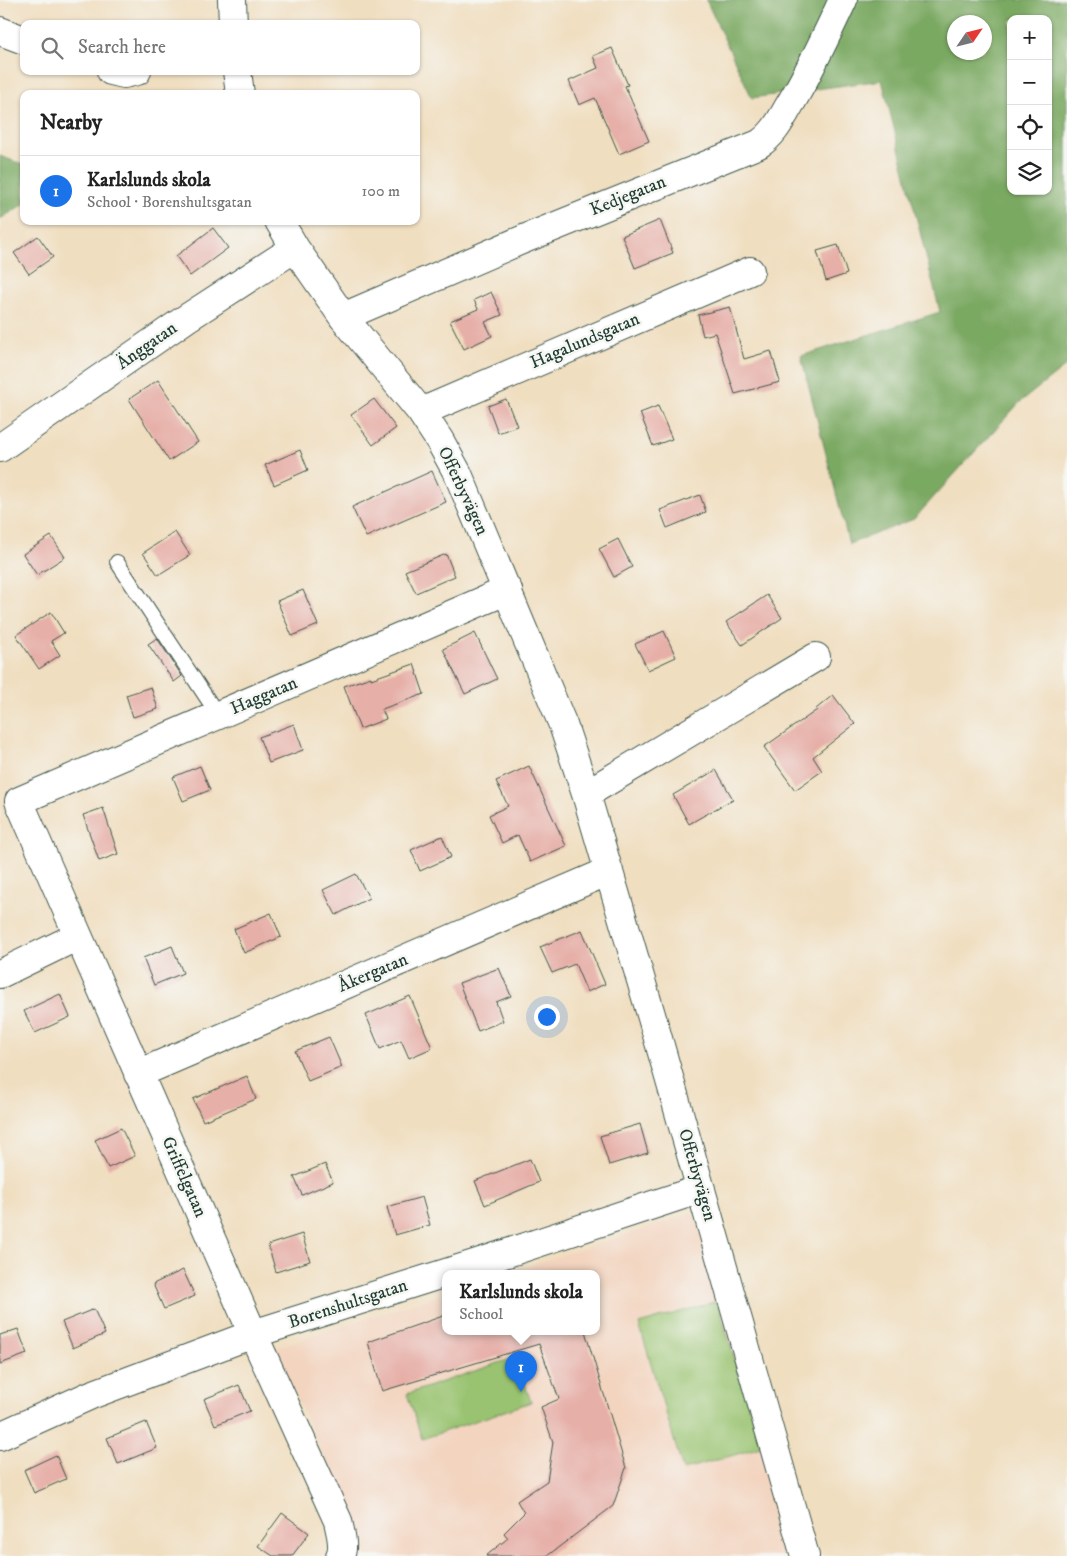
<!DOCTYPE html>
<meta charset="utf-8">
<style>
body{margin:0;font-family:"IM FELL DW Pica",serif;background:#f2f2f2;color:#222}
.controls{position:absolute;right:15px;top:15px;display:grid;overflow:hidden;border-radius:10px;box-shadow:0 1px 4px #0004}
.controls button{width:45px;height:45px;display:grid;place-items:center;padding:0;border:0;border-bottom:1px solid #e0e0e0;background:#fff;color:#222;font:25px sans-serif}
.compass{position:absolute;left:947px;top:15px;width:45px;height:45px;border-radius:50%;background:#fff;box-shadow:0 1px 4px #0004;rotate:55deg}
.you{position:absolute;left:546px;top:1016px;width:18px;height:18px;margin:-12px;border:4px solid #fff;border-radius:50%;background:#1a73e8;box-shadow:0 0 0 8px #1a73e833}
.badge{display:grid;place-items:center;width:32px;height:32px;border-radius:50%;background:#1a73e8;color:#fff;font-size:16px;font-weight:700}
.pin{position:absolute;translate:-50% -41px;filter:drop-shadow(0 1px 2px #0008)}
.pin::after{content:'';position:absolute;top:26px;width:18px;height:15px;background:inherit;clip-path:polygon(0 0,100% 0,50% 100%)}
.popup{position:absolute;left:442px;top:1270px;width:158px;height:65px;box-sizing:border-box;display:grid;place-content:center;border-radius:10px;background:#fff;filter:drop-shadow(0 1px 4px #0005);font-size:16px;white-space:nowrap;color:#767676}
.popup b{font-size:19px;color:#222}
.popup::after{content:'';position:absolute;left:50%;top:100%;margin-left:-10px;border:10px solid transparent;border-top-color:#fff}
.list{margin:0;padding:0;list-style:none}
h2{display:flex;justify-content:space-between;align-items:center;height:65px;margin:0;padding:0 20px;font-size:21px}
h2 small{font-size:16px;font-weight:400;color:#767676}
.list li{display:grid;grid-template-columns:32px 1fr auto;gap:15px;align-items:center;box-sizing:border-box;height:70px;padding:0 20px;border-top:1px solid #e0e0e0}
.list b{display:block;font-size:19px;white-space:nowrap}
.list p{margin:0;font-size:16px;white-space:nowrap;color:#767676}
.list em{font-size:16px;font-style:normal;color:#767676}
.icon{flex:none;width:28px;height:28px;fill:none;stroke:currentColor;stroke-width:2;stroke-linecap:round;stroke-linejoin:round}
.map{position:relative;flex:none;width:1067px;height:1556px;overflow:hidden}
.search{position:absolute;background:#fff;box-shadow:0 1px 4px #0004;left:20px;top:20px;width:400px;height:55px;display:flex;align-items:center;gap:12px;box-sizing:border-box;padding:0 18px;border-radius:10px;color:#767676;font-size:19px}
.panel{position:absolute;background:#fff;box-shadow:0 1px 4px #0004;left:20px;top:90px;width:400px;height:135px;border-radius:10px}
.map>svg:first-child{display:block}
.built{fill:#f3d4bf}
.green{fill:#99c370;stroke:#5c8052}
.forest{fill:#7aa962;stroke:#4c734b;fill-rule:evenodd}
.building{fill:#e6afa7}
.lines{fill:none;stroke-linecap:round;stroke-linejoin:round}
.service-casing{stroke:#3e5549;stroke-width:16}
.minor-casing{stroke:#3e5549;stroke-width:30}
.service{stroke:#fff;stroke-width:14}
.minor{stroke:#fff;stroke-width:28}
.labels{text-anchor:middle;dominant-baseline:central;stroke-width:5;stroke-linejoin:round;paint-order:stroke}
.street-label{font-size:18px;fill:#1f3d34;stroke:#f6f6f2}
</style>
<div class="map">
<svg width="1067" height="1556" viewBox="0 0 1067 1556">
<rect width="100%" height="100%" fill="#f6f6f2"/>
<filter id="ink" filterUnits="userSpaceOnUse"><feTurbulence type="fractalNoise" baseFrequency=".02" numOctaves="2"/><feDisplacementMap in="SourceGraphic" scale="10" xChannelSelector="R" yChannelSelector="G"/><feConvolveMatrix kernelMatrix="1 2 1 2 8 2 1 2 1" color-interpolation-filters="sRGB"/></filter>
<filter id="wash" filterUnits="userSpaceOnUse"><feTurbulence type="fractalNoise" baseFrequency=".0096" numOctaves="4" result="noise"/><feDisplacementMap in="SourceGraphic" scale="20" xChannelSelector="R" yChannelSelector="G"/><feGaussianBlur stdDeviation="1.12" result="paint"/><feColorMatrix in="noise" values="0 0 0 0 0 0 0 0 0 0 0 0 0 0 0 0 0 1.4 0 .05"/><feComposite in="paint" operator="in"/></filter>
<g filter="url(#wash)">
<rect width="100%" height="100%" fill="#f0dec0"/>
<!-- built -->
<path class="built" d="M 694,1213 L 795,1556 L 367,1556 L 361,1548 L 315,1437 L 275,1348 L 446,1293 L 446,1331 L 596,1331 L 596,1273 L 506,1273 Z"/>
<!-- green -->
<path class="green" d="M 717,1301 L 761,1447 L 683,1470 L 639,1324 Z
M 516,1357 L 531,1402 L 422,1439 L 407,1394 Z"/>
<!-- forest -->
<path class="forest" d="M 706,0 L 1067,0 L 1067,365 L 1019,403 L 914,519 L 849,544 L 801,356 L 940,312 L 882,80 L 752,98 ZM 1011,19 L 1048,19 L 1048,191 L 1011,191 ZM 954,22 L 984,22 L 984,52 L 954,52 Z
M 0,156 L 24,165 L 24,204 L 0,219 Z"/>
<g id="blocks">
<!-- building -->
<path class="building" d="M 612,48 L 628,85 L 625,86 L 649,141 L 619,154 L 595,98 L 579,105 L 569,81 L 598,68 L 593,56 Z
M 660,220 L 673,253 L 635,268 L 622,236 Z
M 213,228 L 228,248 L 190,276 L 176,256 Z
M 38,236 L 53,257 L 29,274 L 14,253 Z
M 838,245 L 847,274 L 826,281 L 817,251 Z
M 491,292 L 502,315 L 485,322 L 492,336 L 464,349 L 450,321 L 478,309 L 474,300 Z
M 730,307 L 744,359 L 771,351 L 780,382 L 735,394 L 715,333 L 703,336 L 698,315 Z
M 158,380 L 198,442 L 169,461 L 129,399 Z
M 374,399 L 396,428 L 373,445 L 351,415 Z
M 506,399 L 517,426 L 498,433 L 488,406 Z
M 658,406 L 672,439 L 653,446 L 640,413 Z
M 300,450 L 308,470 L 274,485 L 265,465 Z
M 432,471 L 446,502 L 366,537 L 352,507 Z
M 700,495 L 706,512 L 667,528 L 660,510 Z
M 175,532 L 190,555 L 158,575 L 143,553 Z
M 51,536 L 65,557 L 37,575 L 23,554 Z
M 618,539 L 632,567 L 614,577 L 599,549 Z
M 446,554 L 455,576 L 416,593 L 405,571 Z
M 303,590 L 318,625 L 292,636 L 277,601 Z
M 767,595 L 782,618 L 742,645 L 726,622 Z
M 51,612 L 64,633 L 51,641 L 60,655 L 39,669 L 16,635 Z
M 664,631 L 676,657 L 648,670 L 635,644 Z
M 475,633 L 497,679 L 465,694 L 443,649 Z
M 157,638 L 182,676 L 174,682 L 148,644 Z
M 414,664 L 424,694 L 382,709 L 386,719 L 360,729 L 344,686 L 371,677 L 371,679 Z
M 151,687 L 158,709 L 133,717 L 126,695 Z
M 833,695 L 855,724 L 813,757 L 822,771 L 795,790 L 764,747 L 817,710 L 816,709 Z
M 294,724 L 303,750 L 269,763 L 259,737 Z
M 200,766 L 210,790 L 183,801 L 173,777 Z
M 529,766 L 566,846 L 530,862 L 518,835 L 502,843 L 489,815 L 508,806 L 496,781 Z
M 716,770 L 733,799 L 689,824 L 673,795 Z
M 103,808 L 118,854 L 99,861 L 83,815 Z
M 442,836 L 451,857 L 420,871 L 411,850 Z
M 356,874 L 369,898 L 336,915 L 323,890 Z
M 271,913 L 281,937 L 244,953 L 234,929 Z
M 582,930 L 605,984 L 587,992 L 575,964 L 552,973 L 540,947 Z
M 172,946 L 183,973 L 154,985 L 143,958 Z
M 499,968 L 511,996 L 496,1002 L 503,1021 L 478,1031 L 459,983 Z
M 60,994 L 70,1017 L 35,1033 L 24,1011 Z
M 410,996 L 432,1048 L 409,1058 L 401,1040 L 380,1049 L 366,1015 Z
M 329,1037 L 342,1067 L 308,1081 L 295,1051 Z
M 247,1076 L 256,1099 L 203,1121 L 193,1099 Z
M 640,1124 L 648,1153 L 609,1165 L 600,1136 Z
M 121,1128 L 135,1156 L 108,1168 L 95,1140 Z
M 530,1159 L 539,1182 L 485,1205 L 475,1181 Z
M 325,1164 L 333,1182 L 302,1195 L 294,1177 Z
M 422,1197 L 430,1225 L 395,1235 L 387,1207 Z
M 302,1234 L 310,1261 L 276,1272 L 268,1245 Z
M 183,1270 L 195,1296 L 164,1309 L 153,1284 Z
M 94,1309 L 105,1334 L 73,1348 L 62,1322 Z
M 446,1315 L 446,1331 L 585,1331 L 626,1468 L 613,1506 L 547,1556 L 486,1556 L 508,1538 L 504,1533 L 524,1513 L 517,1501 L 547,1481 L 553,1442 L 541,1407 L 559,1399 L 539,1344 L 382,1391 L 368,1342 Z
M 18,1329 L 27,1354 L 0,1364 L 0,1335 Z
M 239,1385 L 250,1411 L 215,1425 L 204,1399 Z
M 146,1422 L 157,1448 L 118,1464 L 107,1438 Z
M 56,1455 L 66,1479 L 34,1493 L 24,1470 Z
M 282,1513 L 309,1533 L 292,1556 L 273,1556 L 258,1546 Z"/>
</g>
</g>
<g filter="url(#ink)">
<use href="#blocks" fill-opacity="0" stroke="#3e5549" stroke-width="1"/>
<g class="lines">
<!-- service casing -->
<g class="service-casing">
<path id="service" d="M 117,562 L 218,715"/>
</g>
<!-- minor casing -->
<g class="minor-casing">
<path id="minor" d="M 232,0 L 233,24
M 0,31 L 24,40
M 111,71 L 124,74 L 137,71
M 237,71 L 240,94
M 279,221 L 295,248 L 343,317 L 421,412 L 440,441 L 458,474 L 563,725 L 586,794 L 655,1028 L 805,1556
M 343,317 L 524,239 L 759,144 C 775,134 782,117 792,101 C 811,69 827,34 843,0
M 421,412 L 750,271
M 0,448 L 187,318 L 295,248
M 586,794 L 816,657
M 0,974 L 78,936
M 138,1074 L 609,871
M 0,1436 L 91,1395 L 253,1334 L 474,1264 L 701,1189
M 340,1556 C 345,1546 340,1532 338,1521 L 253,1334 L 19,801 L 508,590"/>
</g>
<!-- service -->
<use href="#service" class="service"/>
<!-- minor -->
<use href="#minor" class="minor"/>
</g>
</g>
<g class="labels">
<!-- street labels -->
<g class="street-label">
<text transform="translate(628 196) rotate(-22)">Kedjegatan</text>
<text transform="translate(585 341) rotate(-23)">Hagalundsgatan</text>
<text transform="translate(147 346) rotate(-35)">Änggatan</text>
<text transform="translate(463 491) rotate(65)">Offerbyvägen</text>
<text transform="translate(264 696) rotate(-23)">Haggatan</text>
<text transform="translate(373 973) rotate(-23)">Åkergatan</text>
<text transform="translate(697 1175) rotate(74)">Offerbyvägen</text>
<text transform="translate(184 1177) rotate(66)">Griffelgatan</text>
<text transform="translate(348 1304) rotate(-18)">Borenshultsgatan</text>
</g>
</g>
</svg>
<div class="controls">
<button>+</button>
<button>−</button>
<button><svg class="icon" aria-label="locate" viewBox="0 0 24 24"><circle cx="12" cy="12" r="6"/><path d="M12 2v4M12 18v4M2 12h4M18 12h4"/></svg></button>
<button><svg class="icon" aria-label="layers" viewBox="0 0 24 24"><path d="M12 4l9 5-9 5-9-5zM3 14l9 5 9-5"/></svg></button>
</div>
<svg class="compass" viewBox="-18 -18 36 36"><path d="M0-13l5 13h-10z" fill="#e53935"/><path d="M0 13l5-13h-10z" fill="#767676"/></svg>
<div class="you"></div>
<div class="pin badge" style="left:521px;top:1392px">1</div>
<div class="popup"><b>Karlslunds skola</b>School</div>
<div class="search"><svg class="icon" aria-label="search" viewBox="0 0 24 24"><circle cx="10" cy="10" r="6"/><path d="M15 15l6 6"/></svg>Search here</div>
<section class="panel">
<h2>Nearby<small></small></h2>
<ul class="list">
<li><span class="badge">1</span><div><b>Karlslunds skola</b><p>School · Borenshultsgatan</p></div><em>100 m</em></li>
</ul>
</section>
</div>
